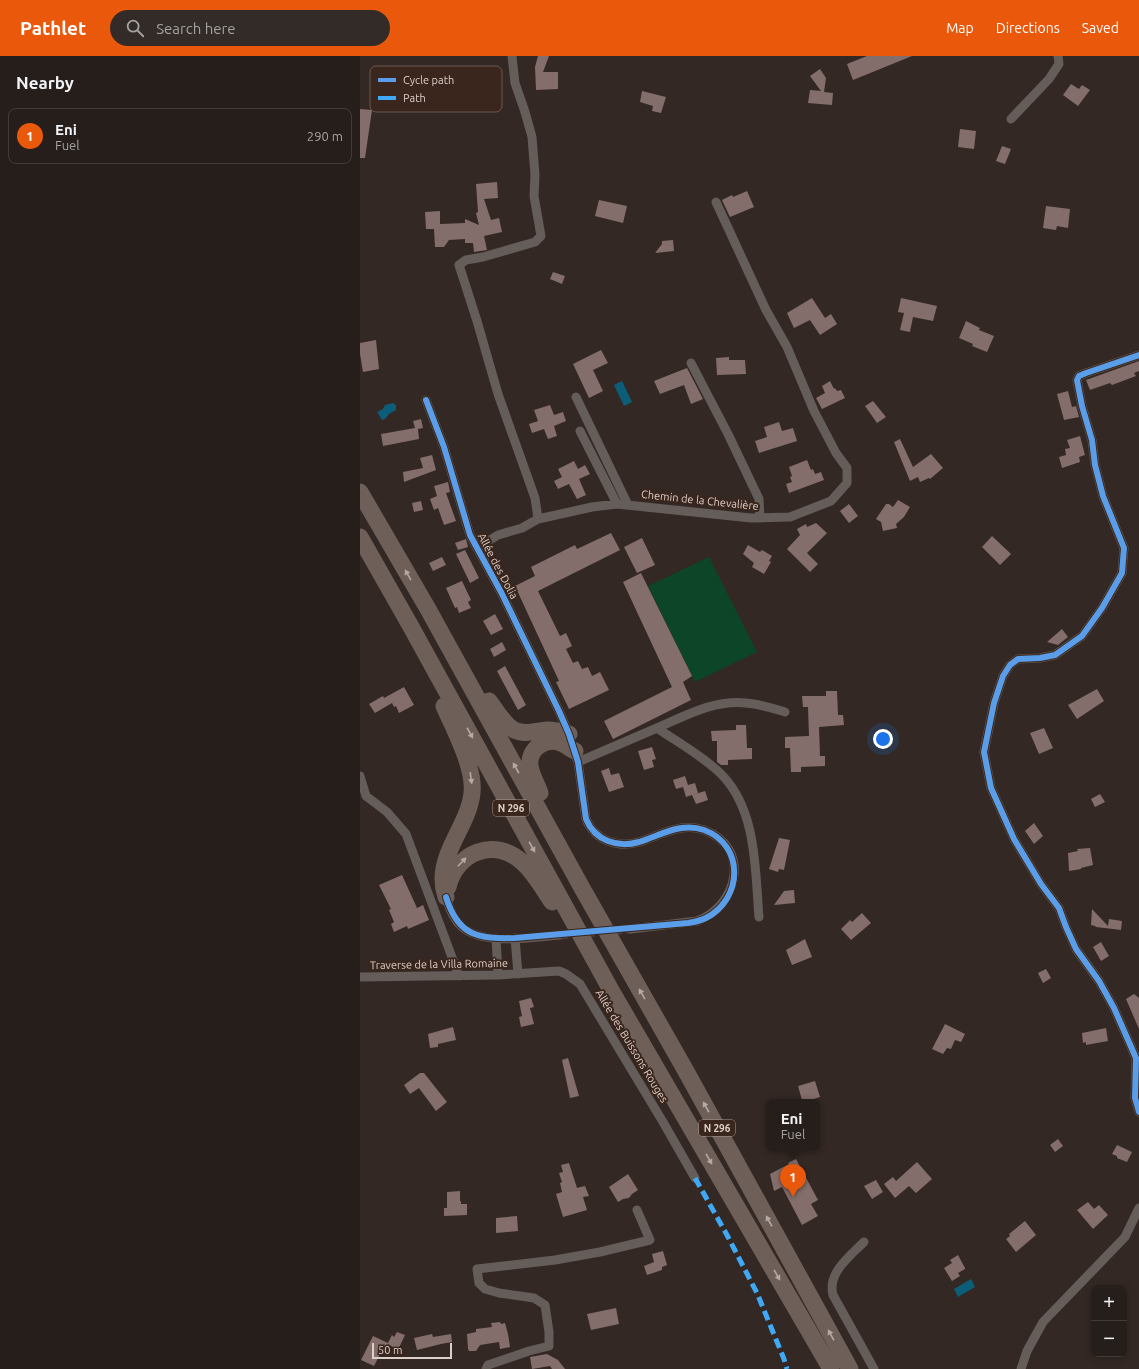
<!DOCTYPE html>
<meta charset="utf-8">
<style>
body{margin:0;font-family:Ubuntu,sans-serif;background:#322b27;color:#f1f3f6}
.controls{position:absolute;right:12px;bottom:12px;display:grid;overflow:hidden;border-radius:8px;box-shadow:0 2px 10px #0003}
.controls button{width:36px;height:36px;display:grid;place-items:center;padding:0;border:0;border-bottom:1px solid #423c39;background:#261e1a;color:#f1f3f6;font:20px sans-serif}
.scale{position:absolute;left:12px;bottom:10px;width:80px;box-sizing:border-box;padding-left:4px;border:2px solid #dccfc9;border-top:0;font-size:11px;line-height:14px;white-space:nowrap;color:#dccfc9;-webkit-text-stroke:3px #3a261c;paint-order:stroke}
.you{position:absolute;left:523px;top:683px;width:14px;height:14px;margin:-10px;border:3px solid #fff;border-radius:50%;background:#1a73e8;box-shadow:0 0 0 6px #1a73e833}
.badge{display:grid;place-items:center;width:26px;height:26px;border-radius:50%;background:#ea580c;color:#fff;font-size:13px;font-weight:700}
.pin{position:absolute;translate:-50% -33px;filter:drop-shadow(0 1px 2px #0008)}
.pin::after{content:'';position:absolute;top:21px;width:14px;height:12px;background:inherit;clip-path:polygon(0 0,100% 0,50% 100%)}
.popup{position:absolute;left:406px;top:1043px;width:54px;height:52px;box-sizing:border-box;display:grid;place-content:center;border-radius:8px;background:#261e1a;filter:drop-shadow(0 1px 3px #0005);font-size:13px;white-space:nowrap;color:#a4a2a2}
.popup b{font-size:15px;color:#f1f3f6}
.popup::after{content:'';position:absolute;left:50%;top:100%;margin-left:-8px;border:8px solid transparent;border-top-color:#261e1a}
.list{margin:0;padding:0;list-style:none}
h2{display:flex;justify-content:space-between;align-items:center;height:52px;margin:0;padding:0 16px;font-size:17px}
h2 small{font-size:13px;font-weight:400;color:#a4a2a2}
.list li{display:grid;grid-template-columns:26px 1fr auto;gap:12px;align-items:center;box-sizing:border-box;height:56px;margin:0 8px 8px;padding:0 8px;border:1px solid #423c39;border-radius:8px}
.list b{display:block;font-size:15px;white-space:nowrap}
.list p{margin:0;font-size:13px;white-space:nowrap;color:#a4a2a2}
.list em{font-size:13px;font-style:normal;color:#a4a2a2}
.icon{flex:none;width:22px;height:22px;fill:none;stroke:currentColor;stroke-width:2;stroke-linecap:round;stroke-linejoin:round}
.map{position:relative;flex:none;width:779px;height:1313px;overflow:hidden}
header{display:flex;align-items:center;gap:24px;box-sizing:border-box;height:56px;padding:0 20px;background:#ea580c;color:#fff}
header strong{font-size:19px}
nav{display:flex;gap:22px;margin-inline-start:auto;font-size:14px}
.search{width:280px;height:36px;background:#322b27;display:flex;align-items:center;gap:10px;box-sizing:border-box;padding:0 14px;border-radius:22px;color:#a4a2a2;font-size:15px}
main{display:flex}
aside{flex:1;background:#261e1a}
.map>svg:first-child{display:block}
.green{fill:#0d4528}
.water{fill:#0c5e78}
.building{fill:#846e6c}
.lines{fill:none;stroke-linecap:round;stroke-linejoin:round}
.street-tunnel{stroke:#4c413c;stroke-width:9;stroke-dasharray:9 4.5;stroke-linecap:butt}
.street{stroke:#655d59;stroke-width:9}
.highway{stroke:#6e5f59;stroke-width:17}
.quiet{stroke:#3fa9f5;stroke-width:5;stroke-dasharray:10 5;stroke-linecap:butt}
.cycleway-casing{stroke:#3a261c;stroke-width:8}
.cycleway{stroke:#5a9eea;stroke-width:6}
.oneway{fill:#b6a8a2}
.labels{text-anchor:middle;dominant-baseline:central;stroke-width:4;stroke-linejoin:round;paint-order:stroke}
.shield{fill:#3a261c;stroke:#ab9c95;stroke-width:1}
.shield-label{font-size:10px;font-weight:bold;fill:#dccfc9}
.street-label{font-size:11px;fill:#dccfc9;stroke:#3a261c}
.key{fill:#3a261c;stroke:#6b5950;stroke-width:1}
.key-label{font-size:11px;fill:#dccfc9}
</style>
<header>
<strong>Pathlet</strong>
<div class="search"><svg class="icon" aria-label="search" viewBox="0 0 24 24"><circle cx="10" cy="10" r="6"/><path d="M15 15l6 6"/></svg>Search here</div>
<nav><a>Map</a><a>Directions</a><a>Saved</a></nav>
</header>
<main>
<aside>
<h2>Nearby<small></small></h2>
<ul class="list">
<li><span class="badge">1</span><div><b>Eni</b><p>Fuel</p></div><em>290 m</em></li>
</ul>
</aside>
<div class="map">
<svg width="779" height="1313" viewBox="0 0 779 1313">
<rect width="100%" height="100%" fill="#332823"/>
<!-- green -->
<path class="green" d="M 349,501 L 397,596 L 335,626 L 288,530 Z"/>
<!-- water -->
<path class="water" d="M 262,325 L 272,346 L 264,350 L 254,329 Z
M 33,347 L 36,349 L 36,354 L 29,358 L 25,363 L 22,364 L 17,356 L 23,353 L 25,349 Z
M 611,1223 L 615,1231 L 598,1241 L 594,1233 Z"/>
<!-- building -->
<path class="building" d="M 178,0 L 189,0 L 183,16 L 198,16 L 198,33 L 176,34 L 175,11 Z
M 507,0 L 552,0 L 493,24 L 487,8 Z
M 460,13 L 466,22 L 464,36 L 473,37 L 472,49 L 448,47 L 450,34 L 461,35 L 450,20 Z
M 711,28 L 719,33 L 722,29 L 730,34 L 718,50 L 703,39 Z
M 282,35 L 306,41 L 301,57 L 292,55 L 293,50 L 280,46 Z
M 0,53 L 12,54 L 5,102 L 0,102 Z
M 600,73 L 616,75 L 614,93 L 598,91 Z
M 642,90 L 651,93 L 645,108 L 636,105 Z
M 137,126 L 138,142 L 124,143 L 131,164 L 139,162 L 142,176 L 124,180 L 127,194 L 114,196 L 113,187 L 105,187 L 105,183 L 89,184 L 84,191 L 75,191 L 74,173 L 66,173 L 65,156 L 80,155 L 80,168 L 105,167 L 105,163 L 119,169 L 116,157 L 118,156 L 116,128 Z
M 387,135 L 394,151 L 370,161 L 362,144 L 372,139 L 373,141 Z
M 239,144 L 267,150 L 263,167 L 235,160 Z
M 686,150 L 710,153 L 708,172 L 697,170 L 696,174 L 683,172 Z
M 313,184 L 314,195 L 295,197 L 302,188 L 302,185 Z
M 193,216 L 205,220 L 202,228 L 190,223 Z
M 452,242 L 465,262 L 471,258 L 477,268 L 460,279 L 450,264 L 434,272 L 427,257 Z
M 541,242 L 577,250 L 573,265 L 553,261 L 550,276 L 540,274 L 544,257 L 538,256 Z
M 606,265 L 620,272 L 619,274 L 634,280 L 627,296 L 612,290 L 613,288 L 599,282 Z
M 16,284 L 19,313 L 3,316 L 0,298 L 0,287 Z
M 241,294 L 248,307 L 233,314 L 243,335 L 229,342 L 213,308 Z
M 369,301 L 369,304 L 385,304 L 386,318 L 357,319 L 356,302 Z
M 779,305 L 779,315 L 774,317 L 776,320 L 752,329 L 750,327 L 730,334 L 726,324 Z
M 327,312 L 343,343 L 331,348 L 324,329 L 300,338 L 294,325 Z
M 470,325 L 474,333 L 475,332 L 477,335 L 481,334 L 485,342 L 462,353 L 456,342 L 465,337 L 462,330 Z
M 708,335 L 712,351 L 716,350 L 719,361 L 704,364 L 697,338 Z
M 513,345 L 526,361 L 517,367 L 505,350 Z
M 190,349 L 194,359 L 203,356 L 206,365 L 194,370 L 197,380 L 188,383 L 184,373 L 172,377 L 169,368 L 178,365 L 174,354 Z
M 61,363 L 63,372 L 58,373 L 59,383 L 23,390 L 21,378 L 55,372 L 53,365 Z
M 419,366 L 422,375 L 433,372 L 437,385 L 399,397 L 395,385 L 407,381 L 404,371 Z
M 720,380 L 725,399 L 719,401 L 720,406 L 702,412 L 699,401 L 706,399 L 705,393 L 710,392 L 707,384 Z
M 540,383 L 553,411 L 571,398 L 583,412 L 570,423 L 569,422 L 560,426 L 558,421 L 550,425 L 534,386 Z
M 72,399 L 76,414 L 44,426 L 43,416 L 63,412 L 60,402 Z
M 447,404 L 451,414 L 453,413 L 455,418 L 461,416 L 464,424 L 429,437 L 426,428 L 432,426 L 430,421 L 432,420 L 429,411 Z
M 214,405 L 218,413 L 225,409 L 230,418 L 219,423 L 226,439 L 217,443 L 209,428 L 198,433 L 194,425 L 202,421 L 198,413 Z
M 88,426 L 90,436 L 86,437 L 96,465 L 84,469 L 78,452 L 74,454 L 70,443 L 77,440 L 74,430 Z
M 538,444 L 550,451 L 544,461 L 536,468 L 537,472 L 523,475 L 521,466 L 516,463 L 526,448 L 529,448 L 533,451 Z
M 61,445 L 63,454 L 54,456 L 52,447 Z
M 489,448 L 498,460 L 489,467 L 480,455 Z
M 456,467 L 467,477 L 447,497 L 458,508 L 450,516 L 427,493 L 440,479 L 437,473 L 446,468 L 447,471 Z
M 251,477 L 260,494 L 178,535 L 200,580 L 206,577 L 212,590 L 206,593 L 213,607 L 218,605 L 222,613 L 228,611 L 232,620 L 240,616 L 249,634 L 209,653 L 196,626 L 199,625 L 155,530 L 175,520 L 171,511 L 215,489 L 217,493 Z
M 632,480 L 651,498 L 640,509 L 622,491 Z
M 282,482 L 295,509 L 277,517 L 264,491 Z
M 106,483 L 108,491 L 98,494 L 95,487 Z
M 388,489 L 400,496 L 402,494 L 412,500 L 409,505 L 411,506 L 404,518 L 392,511 L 394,507 L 383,498 Z
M 105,494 L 119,522 L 110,527 L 96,498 Z
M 82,501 L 86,509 L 73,515 L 69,507 Z
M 281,517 L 332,620 L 323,626 L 331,644 L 253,683 L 244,665 L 312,631 L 263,526 Z
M 102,525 L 111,544 L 108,546 L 111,552 L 99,557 L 97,551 L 95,552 L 86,532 Z
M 135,558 L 143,573 L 131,579 L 123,565 Z
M 702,573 L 708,581 L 698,589 L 687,586 Z
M 142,586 L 146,594 L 134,601 L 130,593 Z
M 145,610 L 166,649 L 158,654 L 137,615 Z
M 44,631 L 54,649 L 39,657 L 36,650 L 34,651 L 32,647 L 15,657 L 9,648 L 23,640 L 24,642 Z
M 737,633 L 744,645 L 717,663 L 708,649 Z
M 466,635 L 477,635 L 478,659 L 483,659 L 484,669 L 459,671 L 460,700 L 465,700 L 465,710 L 441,711 L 441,716 L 431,716 L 430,692 L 425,692 L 425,681 L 449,680 L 448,651 L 443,651 L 442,640 L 466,640 Z
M 376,669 L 386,669 L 387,692 L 392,692 L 392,703 L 368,704 L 368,709 L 361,709 L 357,706 L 357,685 L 352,685 L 351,675 L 376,674 Z
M 684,672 L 693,692 L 679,698 L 670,677 Z
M 292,691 L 296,703 L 292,704 L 294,711 L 284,714 L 278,695 Z
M 249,712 L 251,719 L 259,717 L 264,731 L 249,736 L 241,715 Z
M 325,720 L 328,729 L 335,727 L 338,737 L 326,741 L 323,731 L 316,733 L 313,724 Z
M 345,735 L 348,744 L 336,748 L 332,739 Z
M 740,738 L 745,746 L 735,751 L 731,743 Z
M 674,767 L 683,780 L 674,788 L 665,775 Z
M 419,782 L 430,784 L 424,814 L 419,813 L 418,816 L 409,813 Z
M 730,792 L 733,809 L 721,812 L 721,813 L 709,815 L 708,797 L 718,795 L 717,793 Z
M 42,819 L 57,852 L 63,849 L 69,864 L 48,873 L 47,870 L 34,876 L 31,868 L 34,866 L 29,854 L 31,853 L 19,829 Z
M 434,834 L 435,847 L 414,849 L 424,835 Z
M 732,853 L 748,870 L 749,863 L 762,865 L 761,874 L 736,871 L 735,870 L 731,869 Z
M 502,857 L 511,867 L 491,884 L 481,873 L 490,864 L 492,866 Z
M 445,883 L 452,901 L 432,909 L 426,894 Z
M 741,886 L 749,900 L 741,905 L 733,891 Z
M 686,913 L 691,922 L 683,927 L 678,917 Z
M 774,938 L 779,942 L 779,973 L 766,943 Z
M 171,942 L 174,951 L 170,952 L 174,968 L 161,971 L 159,961 L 162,960 L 159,945 Z
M 585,968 L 605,978 L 601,986 L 595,984 L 591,993 L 587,992 L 583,998 L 572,993 Z
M 93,971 L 96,984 L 78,988 L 78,991 L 70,992 L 68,978 Z
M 746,972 L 748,985 L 726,989 L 726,986 L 723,987 L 722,977 Z
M 208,1002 L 219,1040 L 210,1042 L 202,1004 Z
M 60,1017 L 64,1017 L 87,1046 L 76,1055 L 59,1032 L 50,1038 L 44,1029 Z
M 455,1025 L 460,1041 L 447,1045 L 447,1043 L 442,1044 L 438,1030 Z
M 698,1083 L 703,1090 L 695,1096 L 690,1089 Z
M 757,1089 L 772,1096 L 767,1106 L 757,1102 L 757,1100 L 752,1098 Z
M 436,1103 L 458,1144 L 451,1148 L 458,1160 L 442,1169 L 422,1131 L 414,1135 L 410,1118 L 429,1108 L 428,1107 Z
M 557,1106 L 572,1123 L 556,1137 L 549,1130 L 535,1142 L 524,1128 L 533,1121 L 536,1125 Z
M 209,1107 L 217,1132 L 225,1130 L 229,1140 L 223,1141 L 227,1154 L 203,1161 L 196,1138 L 202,1136 L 200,1127 L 202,1126 L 199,1117 L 203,1116 L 201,1109 Z
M 268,1118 L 278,1134 L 272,1138 L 269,1142 L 263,1143 L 258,1146 L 249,1131 Z
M 516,1124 L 523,1136 L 512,1143 L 504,1130 Z
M 100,1135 L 100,1145 L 101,1145 L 101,1148 L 107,1148 L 107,1159 L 84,1160 L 84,1152 L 87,1152 L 87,1136 Z
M 728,1146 L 734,1153 L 739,1149 L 748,1159 L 733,1173 L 717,1154 Z
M 157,1160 L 158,1175 L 136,1177 L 136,1162 Z
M 665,1165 L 676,1179 L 656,1196 L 646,1183 L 650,1180 L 649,1178 Z
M 303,1195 L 307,1209 L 302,1211 L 302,1214 L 287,1219 L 284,1210 L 294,1206 L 292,1198 Z
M 598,1199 L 605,1212 L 605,1213 L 598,1217 L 600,1220 L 592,1225 L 584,1212 L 592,1207 L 590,1204 Z
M 256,1252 L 259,1268 L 231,1274 L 227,1258 Z
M 140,1266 L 141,1268 L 145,1267 L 148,1278 L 150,1291 L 140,1293 L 139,1286 L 120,1289 L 116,1295 L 109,1295 L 108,1293 L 107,1278 L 116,1276 L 116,1273 L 132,1271 L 131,1267 Z
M 37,1276 L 45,1279 L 38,1294 L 28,1288 L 22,1299 L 20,1298 L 14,1310 L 1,1304 L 13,1280 L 28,1287 L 32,1279 L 34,1281 Z
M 72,1278 L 73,1281 L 91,1278 L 92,1286 L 81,1288 L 57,1294 L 54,1282 Z
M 187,1298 L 198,1304 L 205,1313 L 192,1313 L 190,1310 L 172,1313 L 170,1301 Z"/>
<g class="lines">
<!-- street-tunnel -->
<path class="street-tunnel" d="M 199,879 L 271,873"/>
<!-- street -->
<path class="street" d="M 152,0 L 155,27 L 165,56 L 172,81 L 175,119 L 174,140 L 181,180 L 175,186 L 123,201 L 106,204 L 99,209 L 117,265 L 138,338 L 175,442 L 178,463
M 651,63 L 689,23 L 699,8 L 698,0
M 779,299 L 726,317 L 719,320 L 717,324 L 722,350 L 732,384 L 735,409 L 743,440 L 764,492 L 762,517 L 742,552 L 722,580 L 695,599 L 680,602 L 658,603 L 650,609 L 643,620 L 634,647 L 624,696 L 631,732 L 654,783 L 681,828 L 699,852 L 706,871 L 716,893 L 739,925 L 754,952 L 776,1002 L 775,1042 L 779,1056
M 331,307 L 368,378 L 399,443 L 400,462
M 216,341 L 268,449
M 66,344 L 84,391 L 110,479 L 141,536 L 199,655 L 209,678
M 220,375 L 257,448
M 117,492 L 138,479 L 162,472 L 178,463 L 232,451 L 257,448 L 391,462 L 430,461 L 471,445 L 487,427 L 487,412 L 476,397 L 454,355 L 427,291 L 406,254 L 356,146
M 297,672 C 325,660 355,643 386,647 C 400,648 412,652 425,656
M 213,692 L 218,706 L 226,763 C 235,785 258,792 279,786 C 301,779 321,766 344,774 C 391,791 379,849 337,865 L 271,873
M 218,706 L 297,672 C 317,686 346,702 362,719 C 397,755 395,814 399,861
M 0,720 L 6,740 L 27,756 L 46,778 L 99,920
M 86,841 C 89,852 93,863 102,871 C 124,890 171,881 199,879
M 136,882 L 138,919
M 155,882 L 158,918
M 0,921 L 138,919 L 199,915 L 206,918 L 220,928 L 303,1066 L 335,1122
M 504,1186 C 490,1200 467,1217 473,1239 L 514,1313
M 126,1313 L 128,1309 L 169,1295 L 189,1290 L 189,1276 L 185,1249 L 174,1242 L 139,1237 L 125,1233 L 119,1227 L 117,1213 L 195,1204 L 240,1196 L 290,1184 L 277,1154
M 661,1313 L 667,1295 L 683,1266 L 765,1181 L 779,1152"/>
<!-- highway -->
<path class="highway" d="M 0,436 L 68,553 L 222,832 L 327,1017 L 490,1313
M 0,481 L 50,569 L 252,936 L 471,1313
M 129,645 C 136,654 142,665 151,672 C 162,680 175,675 187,674 C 195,674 202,676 209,678
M 84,650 C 94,673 115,712 112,737 C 109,767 83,792 83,823 C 83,829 84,835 86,841
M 180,737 C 177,728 171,719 170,710 C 168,693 185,681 201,687 C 206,689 210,693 215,695
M 88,831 C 96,796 135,781 162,806 C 174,816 183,833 192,846"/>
<!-- quiet -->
<path class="quiet" d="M 335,1122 L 367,1179 L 397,1237 L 424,1303 L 427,1313"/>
<!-- cycleway casing -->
<g class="cycleway-casing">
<path id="cycleway" d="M 779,299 L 726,317 L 719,320 L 717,324 L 722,350 L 732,384 L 735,409 L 743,440 L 764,492 L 762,517 L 742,552 L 722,580 L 695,599 L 680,602 L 658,603 L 650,609 L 643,620 L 634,647 L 624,696 L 631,732 L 654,783 L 681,828 L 699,852 L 706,871 L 716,893 L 739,925 L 754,952 L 776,1002 L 775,1042 L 779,1056
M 66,344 L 84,391 L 110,479 L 141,536 L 199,655 L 209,678 L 218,706 L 226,763 C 235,785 258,792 279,786 C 301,779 321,766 344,774 C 385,789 383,843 346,862 C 340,865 334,866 328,867 L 155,882 C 118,883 98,880 86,841"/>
</g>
<!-- cycleway -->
<use href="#cycleway" class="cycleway"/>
</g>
<!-- one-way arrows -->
<defs><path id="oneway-solid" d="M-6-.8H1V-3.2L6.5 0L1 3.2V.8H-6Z"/></defs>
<g class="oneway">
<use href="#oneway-solid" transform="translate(48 519) rotate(-120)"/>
<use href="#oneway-solid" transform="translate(110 677) rotate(61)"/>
<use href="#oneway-solid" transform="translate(156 712) rotate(-119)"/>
<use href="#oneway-solid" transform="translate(111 722) rotate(82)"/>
<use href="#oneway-solid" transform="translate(172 791) rotate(61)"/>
<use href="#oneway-solid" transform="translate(102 806) rotate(-46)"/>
<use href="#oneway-solid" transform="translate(282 938) rotate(-120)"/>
<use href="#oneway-solid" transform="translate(346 1051) rotate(-119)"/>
<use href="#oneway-solid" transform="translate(349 1103) rotate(60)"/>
<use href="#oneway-solid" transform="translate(409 1165) rotate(-119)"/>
<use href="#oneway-solid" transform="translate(417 1219) rotate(60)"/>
<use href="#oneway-solid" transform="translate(471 1279) rotate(-119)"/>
</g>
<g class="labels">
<!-- shield labels -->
<g class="shield">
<rect x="133" y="744" width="36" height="16" rx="3"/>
<rect x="339" y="1064" width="36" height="16" rx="3"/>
</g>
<g class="shield-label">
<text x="151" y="752">N 296</text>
<text x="357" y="1072">N 296</text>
</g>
<!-- street labels -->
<g class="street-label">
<text transform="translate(340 444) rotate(6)">Chemin de la Chevalière</text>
<text transform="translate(138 510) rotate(62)">Allée des Dolia</text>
<text transform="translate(79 908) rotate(-1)">Traverse de la Villa Romaine</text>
<text transform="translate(272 990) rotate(59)">Allée des Buissons Rouges</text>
</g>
</g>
<!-- legend -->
<rect x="10" y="10" width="132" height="46" rx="6" class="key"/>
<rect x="18" y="22" width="18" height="4" fill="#5a9eea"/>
<rect x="18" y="40" width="18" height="4" fill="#3fa9f5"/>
<g class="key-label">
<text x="43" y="28">Cycle path</text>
<text x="43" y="46">Path</text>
</g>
</svg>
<div class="controls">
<button>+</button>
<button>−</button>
</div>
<div class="scale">50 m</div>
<div class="you"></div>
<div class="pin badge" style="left:433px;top:1141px">1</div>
<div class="popup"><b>Eni</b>Fuel</div>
</div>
</main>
